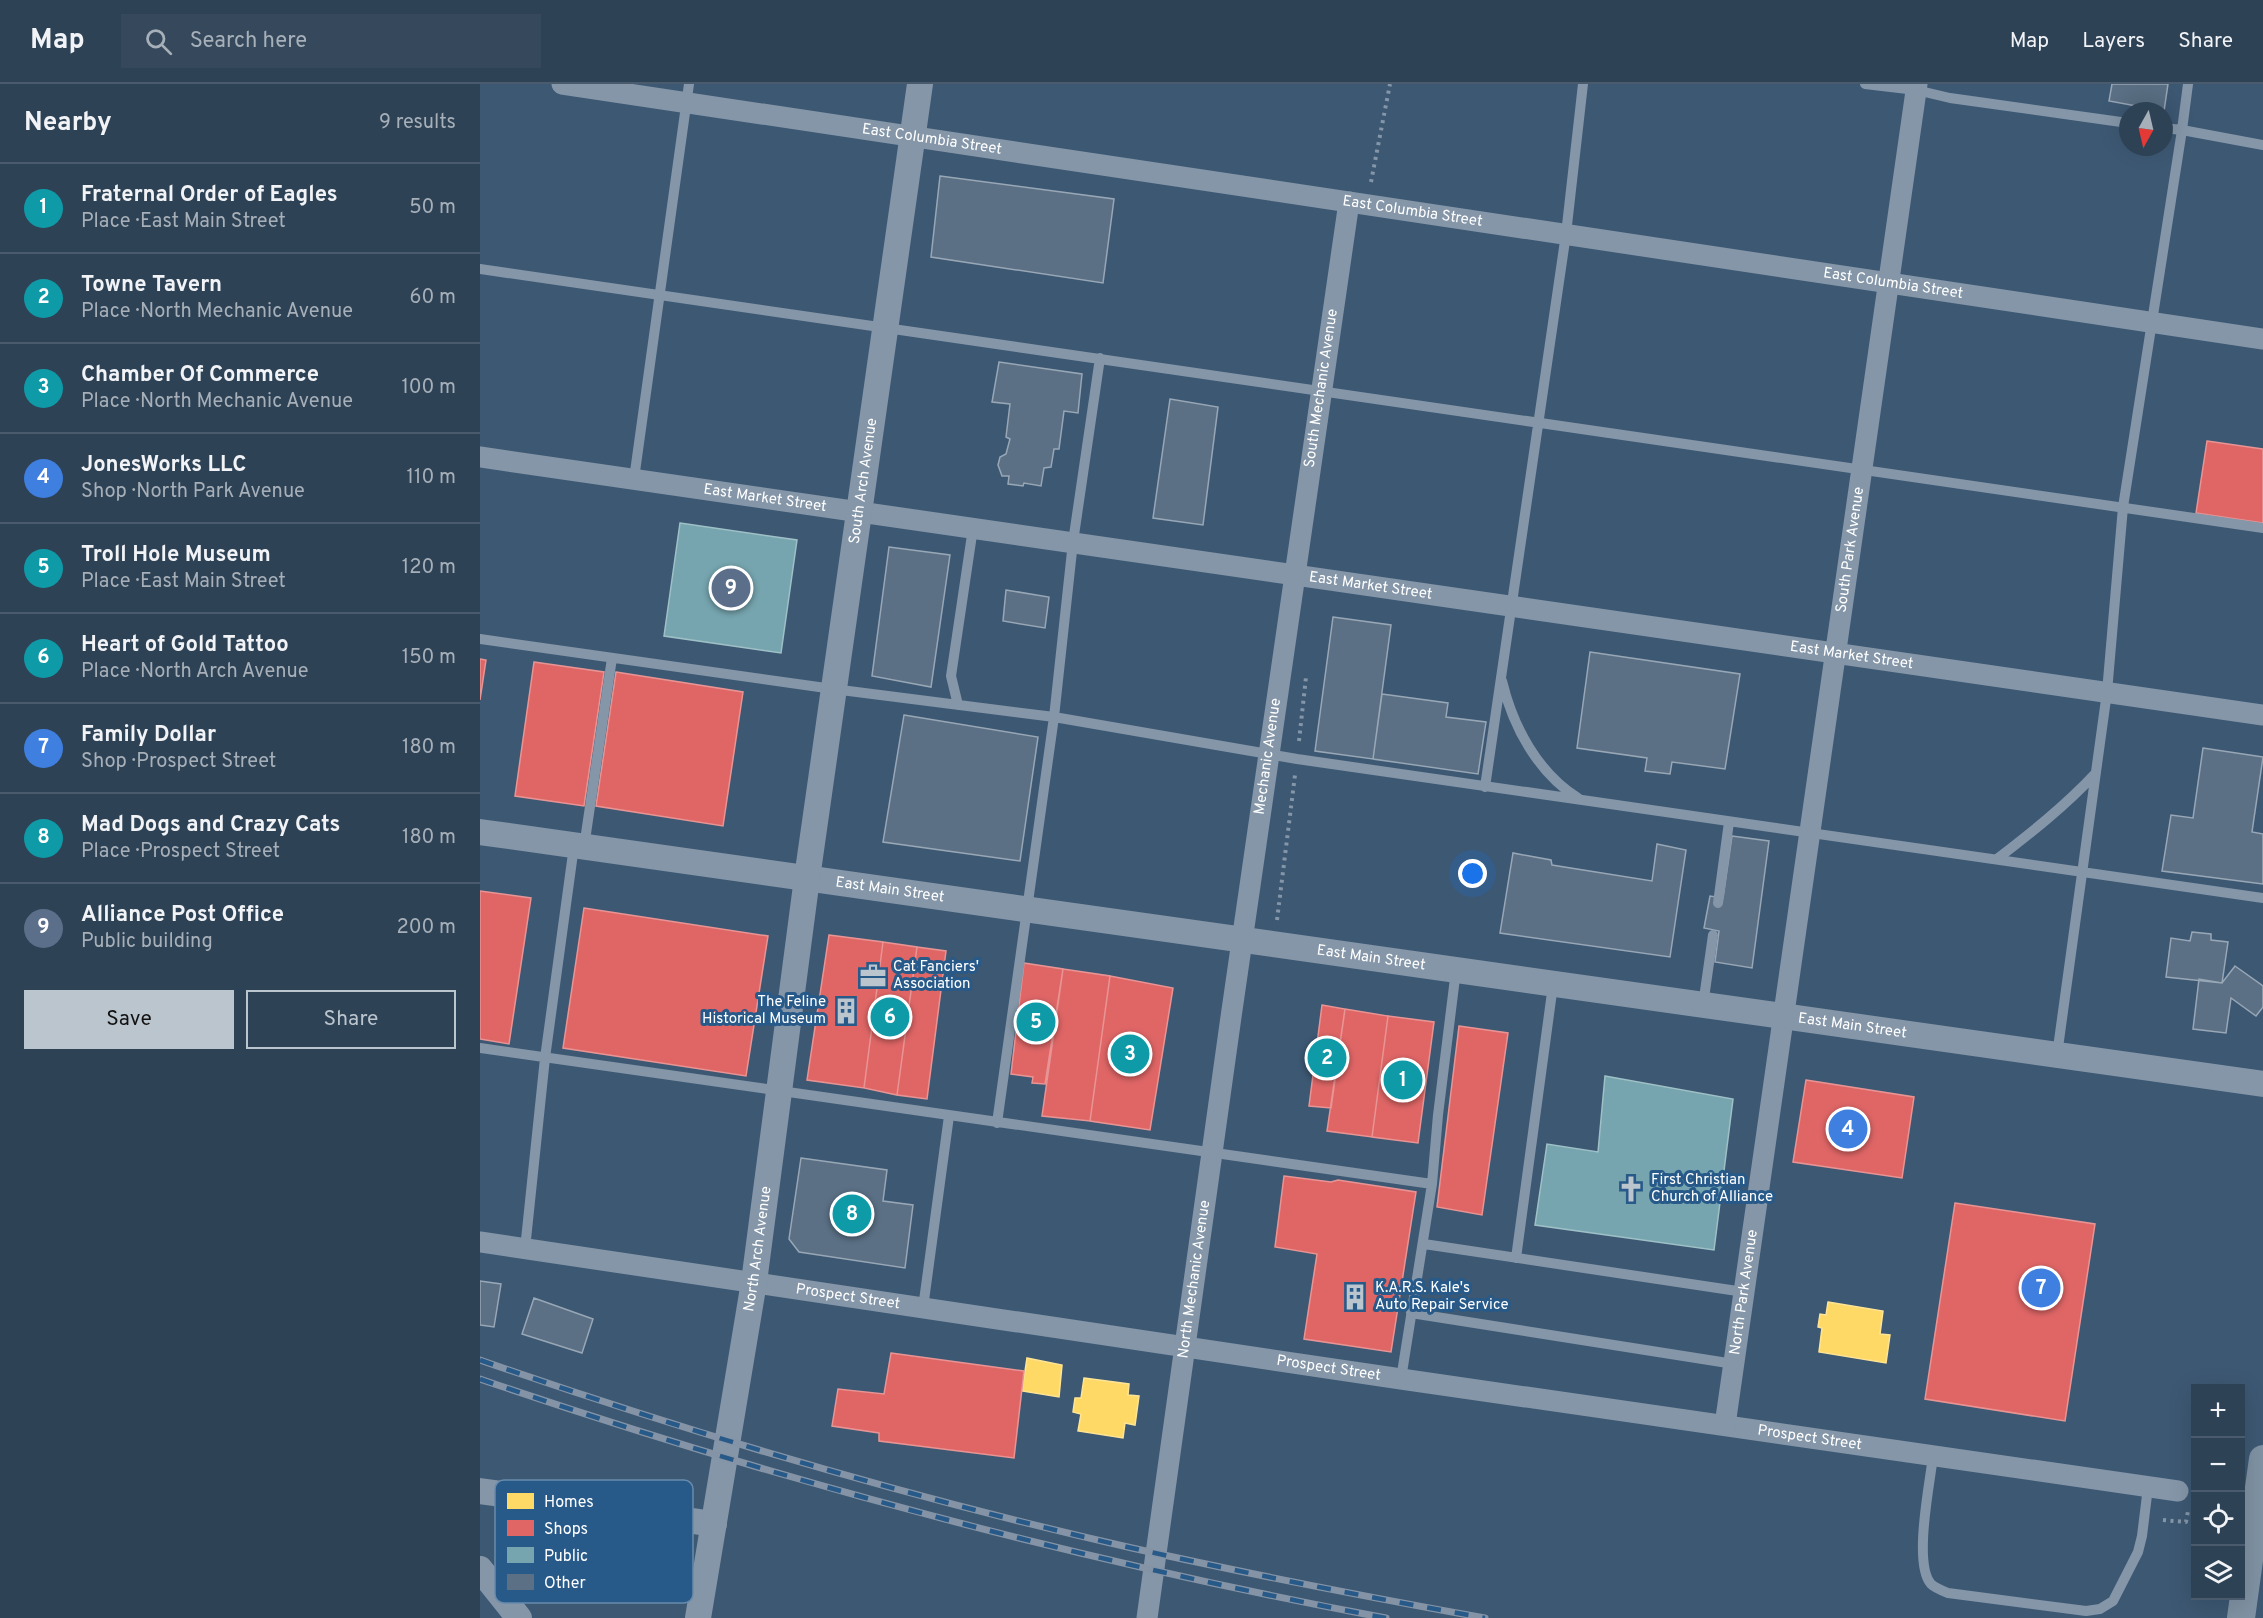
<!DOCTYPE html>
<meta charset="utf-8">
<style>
body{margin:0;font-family:Overpass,sans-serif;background:#36495c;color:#f1f3f6}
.controls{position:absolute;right:18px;bottom:18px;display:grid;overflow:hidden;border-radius:0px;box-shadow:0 6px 24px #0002}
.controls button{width:54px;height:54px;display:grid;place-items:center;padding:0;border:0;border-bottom:2px solid #495b6c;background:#2e4256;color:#f1f3f6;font:30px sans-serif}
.compass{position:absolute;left:1639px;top:18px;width:54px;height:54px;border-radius:50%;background:#2e4256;box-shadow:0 6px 24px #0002;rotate:188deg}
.you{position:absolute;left:993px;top:790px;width:21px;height:21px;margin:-15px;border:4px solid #fff;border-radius:50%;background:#1a73e8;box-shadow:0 0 0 9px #1a73e833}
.badge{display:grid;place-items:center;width:39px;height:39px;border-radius:50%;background:#bbc5ce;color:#fff;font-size:20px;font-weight:700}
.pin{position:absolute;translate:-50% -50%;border:3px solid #fff;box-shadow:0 2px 6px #0006}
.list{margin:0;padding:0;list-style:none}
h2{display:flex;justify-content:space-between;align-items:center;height:78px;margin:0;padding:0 24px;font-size:26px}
h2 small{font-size:20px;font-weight:400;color:#a7b0b9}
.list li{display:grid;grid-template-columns:39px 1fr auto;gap:18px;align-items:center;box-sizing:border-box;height:90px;padding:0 24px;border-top:2px solid #495b6c}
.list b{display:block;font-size:22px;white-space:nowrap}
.list p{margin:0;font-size:20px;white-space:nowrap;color:#a7b0b9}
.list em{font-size:20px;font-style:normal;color:#a7b0b9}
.actions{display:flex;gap:12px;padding:18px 24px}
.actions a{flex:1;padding:14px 0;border:2px solid #bbc5ce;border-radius:0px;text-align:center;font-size:21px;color:#bbc5ce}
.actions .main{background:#bbc5ce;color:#111}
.icon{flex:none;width:33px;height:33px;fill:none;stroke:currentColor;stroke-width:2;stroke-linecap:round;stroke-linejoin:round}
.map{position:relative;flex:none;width:1783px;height:1534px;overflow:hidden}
header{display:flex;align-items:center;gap:36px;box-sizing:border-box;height:84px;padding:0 30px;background:#2e4256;border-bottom:2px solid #495b6c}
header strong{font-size:28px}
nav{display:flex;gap:33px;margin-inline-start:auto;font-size:21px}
.search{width:420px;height:54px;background:#36495c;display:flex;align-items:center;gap:15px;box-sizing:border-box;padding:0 21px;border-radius:0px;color:#a7b0b9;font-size:22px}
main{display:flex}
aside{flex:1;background:#2e4256}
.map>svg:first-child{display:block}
.homes{fill:#ffd966;stroke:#ffe494;stroke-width:1.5}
.shops{fill:#e06666;stroke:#e99494;stroke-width:1.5}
.public{fill:#76a5af;stroke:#9fc0c7;stroke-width:1.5}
.building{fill:#5b7085;stroke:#98a7b6;stroke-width:1.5}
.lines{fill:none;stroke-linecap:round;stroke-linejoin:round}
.path{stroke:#8496a8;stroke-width:4;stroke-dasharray:3 4.5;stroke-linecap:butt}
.service{stroke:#8496a8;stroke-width:10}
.minor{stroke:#8496a8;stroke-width:21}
.tertiary{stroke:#8496a8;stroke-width:26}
.secondary{stroke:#7f92a3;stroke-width:28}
.rail-casing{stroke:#8494a6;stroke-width:7}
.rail{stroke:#275989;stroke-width:4.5;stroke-dasharray:14;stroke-linecap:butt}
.labels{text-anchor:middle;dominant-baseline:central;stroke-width:6;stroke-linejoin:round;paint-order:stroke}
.street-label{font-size:15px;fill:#fff;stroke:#275989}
.poi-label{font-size:15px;fill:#fff;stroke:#275989;text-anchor:start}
.key{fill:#275989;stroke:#688bac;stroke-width:1.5}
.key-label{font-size:16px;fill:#fff}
</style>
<header>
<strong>Map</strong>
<div class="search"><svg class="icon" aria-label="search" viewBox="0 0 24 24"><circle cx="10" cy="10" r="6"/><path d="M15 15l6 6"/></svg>Search here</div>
<nav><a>Map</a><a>Layers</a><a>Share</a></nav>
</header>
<main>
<aside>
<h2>Nearby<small>9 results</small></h2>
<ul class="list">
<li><span class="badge" style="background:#0f9aa8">1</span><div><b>Fraternal Order of Eagles</b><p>Place · East Main Street</p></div><em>50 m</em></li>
<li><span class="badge" style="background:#0f9aa8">2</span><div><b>Towne Tavern</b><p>Place · North Mechanic Avenue</p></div><em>60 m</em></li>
<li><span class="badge" style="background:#0f9aa8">3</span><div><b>Chamber Of Commerce</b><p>Place · North Mechanic Avenue</p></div><em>100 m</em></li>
<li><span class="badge" style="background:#3f7fe0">4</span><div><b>JonesWorks LLC</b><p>Shop · North Park Avenue</p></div><em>110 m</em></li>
<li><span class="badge" style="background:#0f9aa8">5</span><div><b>Troll Hole Museum</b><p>Place · East Main Street</p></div><em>120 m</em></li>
<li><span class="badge" style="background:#0f9aa8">6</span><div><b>Heart of Gold Tattoo</b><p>Place · North Arch Avenue</p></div><em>150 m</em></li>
<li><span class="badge" style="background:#3f7fe0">7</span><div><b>Family Dollar</b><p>Shop · Prospect Street</p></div><em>180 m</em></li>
<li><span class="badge" style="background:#0f9aa8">8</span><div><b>Mad Dogs and Crazy Cats</b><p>Place · Prospect Street</p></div><em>180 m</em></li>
<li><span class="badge" style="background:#5c6f8a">9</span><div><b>Alliance Post Office</b><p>Public building</p></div><em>200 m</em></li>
</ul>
<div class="actions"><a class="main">Save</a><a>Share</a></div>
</aside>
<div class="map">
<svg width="1783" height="1534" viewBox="0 0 1783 1534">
<rect width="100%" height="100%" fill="#3d5873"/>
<!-- homes -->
<path class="homes" d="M 1348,1218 L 1403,1227 L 1400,1250 L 1410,1251 L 1406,1279 L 1339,1268 L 1342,1244 L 1338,1243 L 1340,1230 L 1346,1231 Z
M 547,1274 L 582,1281 L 579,1313 L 542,1307 Z
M 604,1294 L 649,1300 L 648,1311 L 659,1312 L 655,1341 L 645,1339 L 643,1354 L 598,1347 L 601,1330 L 593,1328 L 595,1314 L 601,1314 Z"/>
<!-- shops -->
<path class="shops" d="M 1727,357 L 1783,365 L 1783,439 L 1716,429 Z
M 0,575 L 6,576 L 0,616 Z
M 54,578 L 124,588 L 104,722 L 35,712 Z
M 136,588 L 263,608 L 243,742 L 116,722 Z
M 0,807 L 51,814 L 29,960 L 0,955 Z
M 104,824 L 288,852 L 266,992 L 83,964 Z
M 349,851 L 403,858 L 384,1004 L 327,996 Z
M 403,858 L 437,863 L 417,1011 L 384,1004 Z
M 437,863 L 466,867 L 447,1015 L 417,1011 Z
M 544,879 L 583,885 L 565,1000 L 552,999 L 553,993 L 531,990 Z
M 583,885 L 630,892 L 610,1037 L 562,1032 Z
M 630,892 L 693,904 L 670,1046 L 610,1037 Z
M 842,921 L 865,925 L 851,1024 L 829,1022 Z
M 865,925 L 908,932 L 892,1053 L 847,1047 Z
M 908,932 L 954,938 L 938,1059 L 892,1053 Z
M 979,942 L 1028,949 L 1002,1131 L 957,1123 Z
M 1326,996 L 1434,1013 L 1422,1094 L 1313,1078 Z
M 804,1092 L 851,1098 L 858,1096 L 936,1108 L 911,1268 L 824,1255 L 837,1170 L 795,1163 Z
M 1475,1119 L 1615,1140 L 1585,1337 L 1445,1315 Z
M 411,1269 L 544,1287 L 534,1374 L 399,1357 L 399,1349 L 352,1342 L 358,1305 L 404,1310 Z"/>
<!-- public -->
<path class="public" d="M 200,439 L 317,456 L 301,569 L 184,552 Z
M 1125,992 L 1253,1015 L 1234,1166 L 1055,1141 L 1067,1060 L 1118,1068 Z"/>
<!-- building -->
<path class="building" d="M 1632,0 L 1688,0 L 1684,27 L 1629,17 Z
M 460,92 L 634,115 L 623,199 L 451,173 Z
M 519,278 L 602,290 L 598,329 L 584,327 L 579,365 L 574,365 L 571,383 L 564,384 L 561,402 L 544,399 L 543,402 L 528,400 L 529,392 L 522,392 L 518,381 L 520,373 L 526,370 L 530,355 L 526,353 L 530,320 L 512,318 Z
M 690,315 L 738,323 L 723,441 L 673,434 Z
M 409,463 L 470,471 L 451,603 L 392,592 Z
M 526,506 L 569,513 L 565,544 L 523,537 Z
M 853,533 L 911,541 L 893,675 L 835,667 Z
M 1110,568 L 1260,590 L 1245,685 L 1192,678 L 1190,690 L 1165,687 L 1167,674 L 1097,664 Z
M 902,610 L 968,619 L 966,633 L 1006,638 L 998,690 L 893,675 Z
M 424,631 L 558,653 L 540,777 L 403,758 Z
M 1723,664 L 1783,673 L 1772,748 L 1783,750 L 1783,800 L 1682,787 L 1691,731 L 1713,734 Z
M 1252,752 L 1289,757 L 1272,884 L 1235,878 L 1239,847 L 1224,844 L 1230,812 L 1243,814 Z
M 1177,760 L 1206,766 L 1190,873 L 1020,849 L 1033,769 L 1071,776 L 1072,781 L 1172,797 Z
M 1712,848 L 1731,850 L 1731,856 L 1748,858 L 1742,899 L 1686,893 L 1691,854 L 1710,857 Z
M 1755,882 L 1783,902 L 1783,923 L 1776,932 L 1751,914 L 1746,949 L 1713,945 L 1719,895 L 1742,899 Z
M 321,1074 L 407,1086 L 403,1117 L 433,1121 L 425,1184 L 319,1168 L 309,1155 Z
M 0,1197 L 21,1200 L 14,1243 L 0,1241 Z
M 54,1214 L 113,1235 L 102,1269 L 42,1250 Z"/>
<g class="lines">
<!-- path -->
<path class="path" d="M 891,98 L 910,0
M 819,657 L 826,593
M 797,836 L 815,691
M 1683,1436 L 1706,1438 L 1708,1427"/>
<!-- service -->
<path class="service" d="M 1385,0 L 1436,6 L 1470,14 L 1648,39
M 1708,0 L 1702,46 L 1783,61
M 0,185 L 1783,444
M 154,395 L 209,0
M 0,555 L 353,605 L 574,633 L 817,675 L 1783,814
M 1022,597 C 1033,643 1058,689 1098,714
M 478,621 L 471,592 L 493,444
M 1005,703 L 1086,150 L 1103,0
M 104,763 L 132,574
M 1517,775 C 1552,748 1585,722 1615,690
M 1238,819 L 1249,738
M 1223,921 L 1233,851
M 0,964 L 952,1100 L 921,1295
M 1577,971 L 1627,608 L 1643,423 L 1702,46 L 1684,44
M 517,1039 L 574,633 L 593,458 L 620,274
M 952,1100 L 958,1031 L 976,886
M 944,1160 L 1264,1208
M 45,1165 L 65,974 L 94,762
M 1036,1174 L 1073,901
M 443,1224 L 469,1032
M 931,1229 L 1254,1280
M 1453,1372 C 1450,1399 1433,1480 1451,1500 C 1455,1504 1463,1507 1468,1509 L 1606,1527 L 1620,1525 L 1633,1517 L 1658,1468 L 1662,1452 L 1668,1403"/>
<!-- minor -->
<g class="minor">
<path id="s1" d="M 82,0 L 1783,255"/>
<path id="s2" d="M 0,373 L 1783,631"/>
<path id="s3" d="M 0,1158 L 921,1295 L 1698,1407"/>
<path id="s4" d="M 1245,1341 L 1437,0"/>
<path id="s5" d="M 667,1534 C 733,1062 798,589 869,118"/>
</g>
<!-- tertiary -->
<g class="tertiary">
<path id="s6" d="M 0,748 L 1783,1000"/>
<path d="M 0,1407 L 234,1440"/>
<path d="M 0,1485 L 39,1534"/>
<path id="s7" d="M 218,1534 L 274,1198 L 327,794 L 440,0"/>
</g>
<!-- secondary -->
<path class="secondary" d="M 1761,1534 L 1783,1375"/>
<!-- rail casing -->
<g class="rail-casing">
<path id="rail" d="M 0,1276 C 213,1350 432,1414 652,1464 C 769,1490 887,1513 1005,1534
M 0,1295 C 296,1396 600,1477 906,1534"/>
</g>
<!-- rail -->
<use href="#rail" class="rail"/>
</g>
<!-- icons -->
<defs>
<g id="office-bare" transform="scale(2.07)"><path d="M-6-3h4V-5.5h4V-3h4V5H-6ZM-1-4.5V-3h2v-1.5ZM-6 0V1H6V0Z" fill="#bbc5ce" stroke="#275989" stroke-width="2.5" paint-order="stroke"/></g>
<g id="building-bare" transform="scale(2.07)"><path d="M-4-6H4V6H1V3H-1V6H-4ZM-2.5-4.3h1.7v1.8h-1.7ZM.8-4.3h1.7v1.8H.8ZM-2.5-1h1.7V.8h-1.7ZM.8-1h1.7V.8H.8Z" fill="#bbc5ce" stroke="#275989" stroke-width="2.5" paint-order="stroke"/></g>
<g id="church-bare" transform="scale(2.07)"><path d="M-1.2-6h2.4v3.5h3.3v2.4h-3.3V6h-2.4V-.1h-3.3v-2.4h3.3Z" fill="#bbc5ce" stroke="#275989" stroke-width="2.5" paint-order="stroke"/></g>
</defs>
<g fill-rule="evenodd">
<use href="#office-bare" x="393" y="892"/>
<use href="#building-bare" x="366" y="927"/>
<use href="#church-bare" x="1151" y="1105"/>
<use href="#building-bare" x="875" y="1213"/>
</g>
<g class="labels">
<!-- street labels -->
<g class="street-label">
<text stroke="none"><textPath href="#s1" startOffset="374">East Columbia Street</textPath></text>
<text stroke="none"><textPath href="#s1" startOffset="860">East Columbia Street</textPath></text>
<text stroke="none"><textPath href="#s1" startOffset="1346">East Columbia Street</textPath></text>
<text stroke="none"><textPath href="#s5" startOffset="1242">South Mechanic Avenue</textPath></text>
<text stroke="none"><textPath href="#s7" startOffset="1149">South Arch Avenue</textPath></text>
<text stroke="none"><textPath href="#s2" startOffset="288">East Market Street</textPath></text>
<text stroke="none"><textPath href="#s4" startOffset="884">South Park Avenue</textPath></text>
<text stroke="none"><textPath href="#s2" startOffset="900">East Market Street</textPath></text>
<text stroke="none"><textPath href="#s2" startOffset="1386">East Market Street</textPath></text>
<text stroke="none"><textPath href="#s5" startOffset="870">Mechanic Avenue</textPath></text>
<text stroke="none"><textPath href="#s6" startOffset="414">East Main Street</textPath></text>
<text stroke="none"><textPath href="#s6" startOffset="900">East Main Street</textPath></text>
<text stroke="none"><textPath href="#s6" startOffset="1386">East Main Street</textPath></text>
<text stroke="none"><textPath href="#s7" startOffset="374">North Arch Avenue</textPath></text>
<text stroke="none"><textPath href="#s5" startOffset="342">North Mechanic Avenue</textPath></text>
<text stroke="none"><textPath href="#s4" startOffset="134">North Park Avenue</textPath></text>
<text stroke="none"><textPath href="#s3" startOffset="372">Prospect Street</textPath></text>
<text stroke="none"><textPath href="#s3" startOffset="858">Prospect Street</textPath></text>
<text stroke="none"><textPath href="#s3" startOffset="1344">Prospect Street</textPath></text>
</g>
<!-- poi labels -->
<g class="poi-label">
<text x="413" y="883">Cat Fanciers'<tspan x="413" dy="17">Association</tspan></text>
<text x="346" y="918" text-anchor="end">The Feline<tspan x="346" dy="17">Historical Museum</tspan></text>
<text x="1171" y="1096">First Christian<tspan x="1171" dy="17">Church of Alliance</tspan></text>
<text x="895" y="1204">K.A.R.S. Kale's<tspan x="895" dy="17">Auto Repair Service</tspan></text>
</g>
</g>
<!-- legend -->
<rect x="15" y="1396" width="198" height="123" rx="9" class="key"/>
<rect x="27" y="1409" width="27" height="16" fill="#ffd966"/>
<rect x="27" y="1436" width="27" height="16" fill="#e06666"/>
<rect x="27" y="1463" width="27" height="16" fill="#76a5af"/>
<rect x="27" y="1490" width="27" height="16" fill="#5b7085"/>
<g class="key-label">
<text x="64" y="1423">Homes</text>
<text x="64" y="1450">Shops</text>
<text x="64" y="1477">Public</text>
<text x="64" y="1504">Other</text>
</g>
</svg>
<div class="controls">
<button>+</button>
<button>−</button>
<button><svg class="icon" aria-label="locate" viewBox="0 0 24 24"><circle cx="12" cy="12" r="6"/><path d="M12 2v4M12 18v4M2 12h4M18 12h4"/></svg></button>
<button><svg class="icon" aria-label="layers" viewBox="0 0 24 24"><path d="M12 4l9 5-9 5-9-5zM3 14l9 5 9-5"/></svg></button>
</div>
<svg class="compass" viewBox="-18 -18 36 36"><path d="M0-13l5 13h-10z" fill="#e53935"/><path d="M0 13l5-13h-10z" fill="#a7b0b9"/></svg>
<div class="you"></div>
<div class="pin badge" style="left:923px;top:996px;background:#0f9aa8">1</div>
<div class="pin badge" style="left:847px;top:974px;background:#0f9aa8">2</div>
<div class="pin badge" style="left:650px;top:970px;background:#0f9aa8">3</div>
<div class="pin badge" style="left:1368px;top:1045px;background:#3f7fe0">4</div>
<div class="pin badge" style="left:556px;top:938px;background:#0f9aa8">5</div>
<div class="pin badge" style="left:410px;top:933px;background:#0f9aa8">6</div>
<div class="pin badge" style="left:1561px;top:1204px;background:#3f7fe0">7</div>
<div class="pin badge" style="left:372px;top:1130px;background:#0f9aa8">8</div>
<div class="pin badge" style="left:251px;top:504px;background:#5c6f8a">9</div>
</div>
</main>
